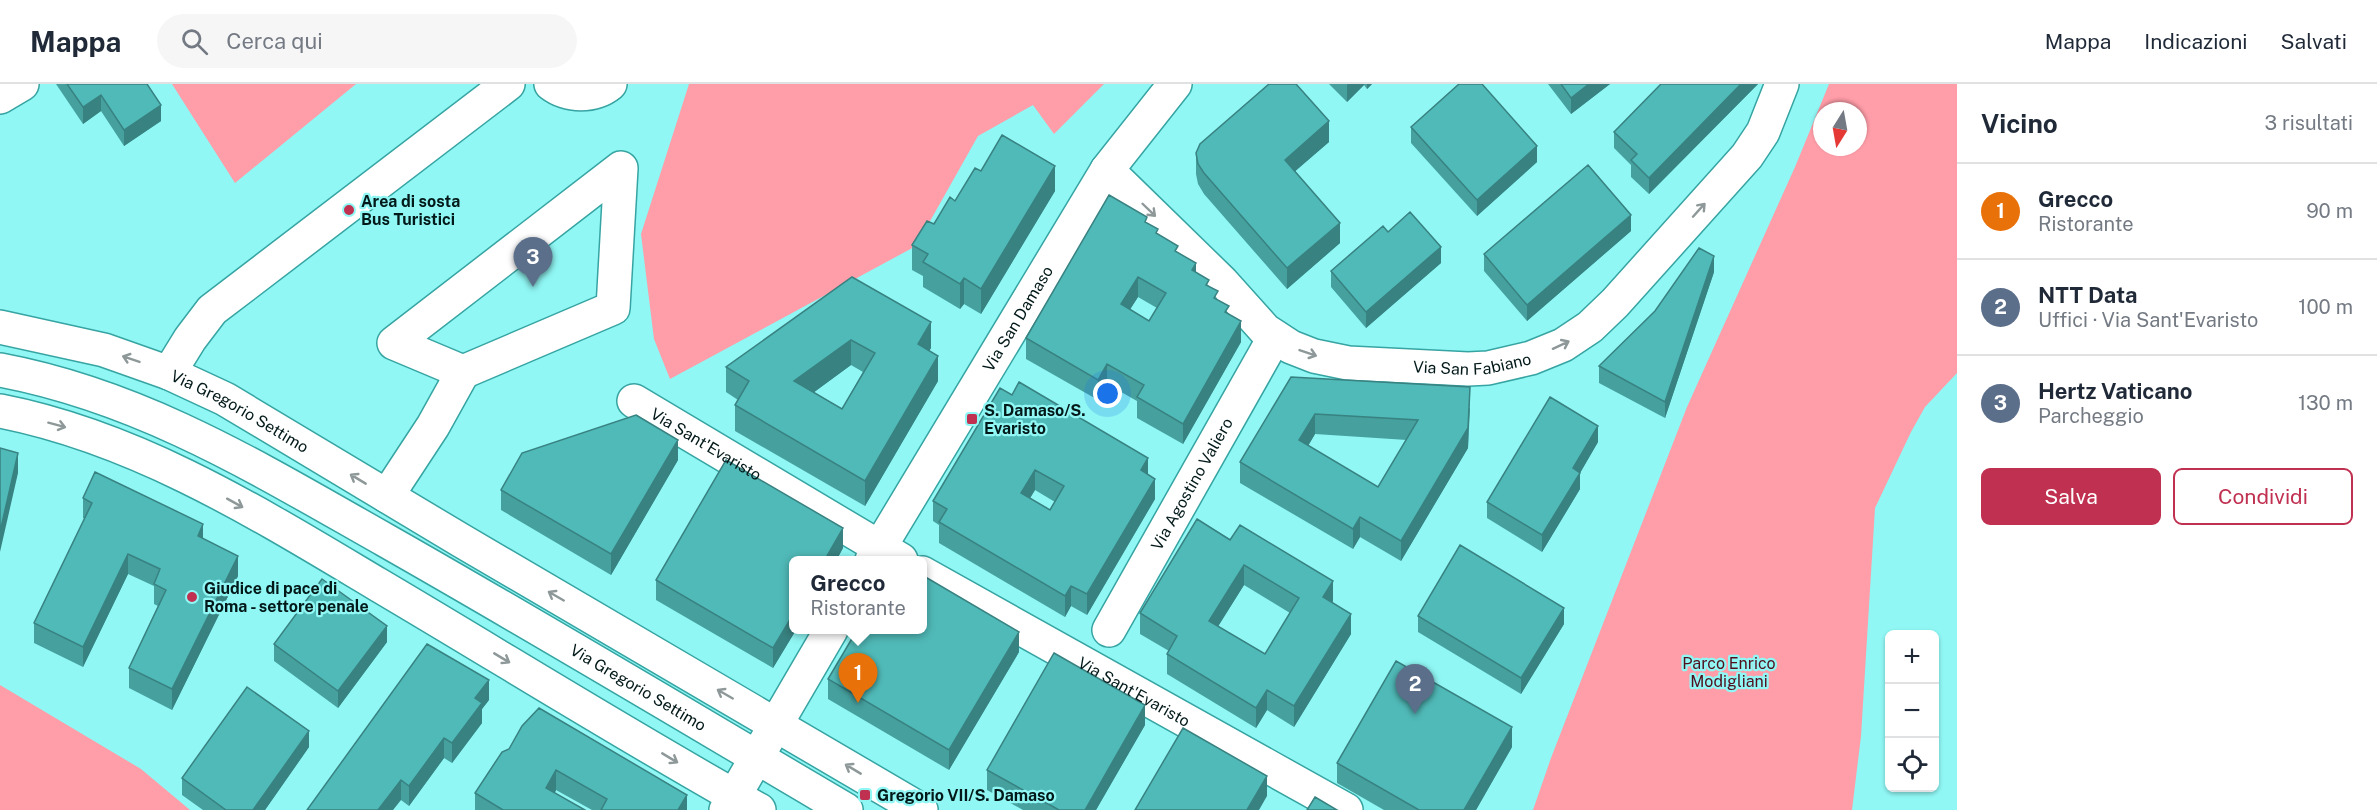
<!DOCTYPE html>
<html lang="it">
<meta charset="utf-8">
<style>
body{margin:0;font-family:"Public Sans",sans-serif;background:#f6f6f7;color:#1f2937}
.controls{position:absolute;right:18px;bottom:18px;display:grid;overflow:hidden;border-radius:9px;box-shadow:0 2px 4px #0004}
.controls button{width:54px;height:54px;display:grid;place-items:center;padding:0;border:0;border-bottom:2px solid #e0e1e3;background:#fff;color:#1f2937;font:30px sans-serif}
.compass{position:absolute;left:1813px;top:18px;width:54px;height:54px;border-radius:50%;background:#fff;box-shadow:0 2px 4px #0004;rotate:191deg}
.you{position:absolute;left:1108px;top:310px;width:21px;height:21px;margin:-15px;border:4px solid #fff;border-radius:50%;background:#1a73e8;box-shadow:0 0 0 9px #1a73e833}
.badge{display:grid;place-items:center;width:39px;height:39px;border-radius:50%;background:#c03050;color:#fff;font-size:20px;font-weight:700}
.pin{position:absolute;translate:-50% -50px;filter:drop-shadow(0 2px 3px #0008)}
.pin::after{content:'';position:absolute;top:32px;width:21px;height:18px;background:inherit;clip-path:polygon(0 0,100% 0,50% 100%)}
.popup{position:absolute;left:789px;top:472px;width:138px;height:78px;box-sizing:border-box;display:grid;place-content:center;border-radius:9px;background:#fff;filter:drop-shadow(0 2px 4px #0005);font-size:20px;white-space:nowrap;color:#747a83}
.popup b{font-size:22px;color:#1f2937}
.popup::after{content:'';position:absolute;left:50%;top:100%;margin-left:-12px;border:12px solid transparent;border-top-color:#fff}
.list{margin:0;padding:0;list-style:none}
h2{display:flex;justify-content:space-between;align-items:center;height:78px;margin:0;padding:0 24px;font-size:26px}
h2 small{font-size:20px;font-weight:400;color:#747a83}
.list li{display:grid;grid-template-columns:39px 1fr auto;gap:18px;align-items:center;box-sizing:border-box;height:96px;padding:0 24px;border-top:2px solid #e0e1e3}
.list b{display:block;font-size:22px;white-space:nowrap}
.list p{margin:0;font-size:20px;white-space:nowrap;color:#747a83}
.list em{font-size:20px;font-style:normal;color:#747a83}
.actions{display:flex;gap:12px;padding:18px 24px}
.actions a{flex:1;padding:14px 0;border:2px solid #c03050;border-radius:9px;text-align:center;font-size:21px;color:#c03050}
.actions .main{background:#c03050;color:#fff}
.icon{flex:none;width:33px;height:33px;fill:none;stroke:currentColor;stroke-width:2;stroke-linecap:round;stroke-linejoin:round}
.map{position:relative;flex:none;width:1957px;height:726px;overflow:hidden}
header{display:flex;align-items:center;gap:36px;box-sizing:border-box;height:84px;padding:0 30px;background:#fff;border-bottom:2px solid #e0e1e3}
header strong{font-size:28px}
nav{display:flex;gap:33px;margin-inline-start:auto;font-size:21px}
.search{width:420px;height:54px;background:#f6f6f7;display:flex;align-items:center;gap:15px;box-sizing:border-box;padding:0 21px;border-radius:33px;color:#747a83;font-size:22px}
main{display:flex}
aside{flex:1;background:#fff}
.map>svg:first-child{display:block}
.green{fill:#ff9da8;fill-rule:evenodd}
.lines{fill:none;stroke-linecap:round;stroke-linejoin:round}
.minor-casing{stroke:#36a4a2;stroke-width:36}
.major-casing{stroke:#36a4a2;stroke-width:36}
.minor{stroke:#fff;stroke-width:33}
.major{stroke:#fff;stroke-width:33}
.wall{fill:#45a09e;fill-rule:evenodd}
.shaded-wall{fill:#388281}
.building{fill:#50bab8;stroke:#388281;stroke-width:1.5;fill-rule:evenodd}
.oneway{stroke:#8e9898}
.poi-dot{fill:#c03050;stroke:#90f7f4;stroke-width:2}
.labels{text-anchor:middle;dominant-baseline:central;stroke-width:4.5;stroke-linejoin:round;paint-order:stroke}
.poi-label{font-size:16px;font-weight:bold;fill:#031919;stroke:#90f7f4;text-anchor:start}
.street-label{font-size:16px;fill:#031919;stroke:#90f7f4}
.park-label{font-size:16px;fill:#510f1e;stroke:#90f7f4}
</style>
<header>
<strong>Mappa</strong>
<div class="search"><svg class="icon" aria-label="search" viewBox="0 0 24 24"><circle cx="10" cy="10" r="6"/><path d="M15 15l6 6"/></svg>Cerca qui</div>
<nav><a>Mappa</a><a>Indicazioni</a><a>Salvati</a></nav>
</header>
<main>
<div class="map">
<svg width="1957" height="726" viewBox="0 0 1957 726">
<rect width="100%" height="100%" fill="#90f7f4"/>
<!-- green -->
<path class="green" d="M 172,0 L 356,0 L 235,99 Z
M 689,0 L 1104,0 L 1054,50 L 1033,21 L 978,52 L 916,162 L 670,295 L 654,255 L 641,150 Z
M 1829,0 L 1957,0 L 1957,289 L 1925,323 L 1911,348 L 1875,424 L 1861,652 L 1852,726 L 1533,726 L 1551,674 L 1687,323 L 1795,83 ZM 1822,27 L 1858,27 L 1858,63 L 1822,63 Z
M 0,601 L 141,685 L 190,726 L 0,726 Z"/>
<g class="lines">
<!-- minor casing -->
<g class="minor-casing">
<g id="minor">
<path d="M 551,0 C 568,13 594,13 610,0"/>
<path d="M 0,13 L 22,0"/>
<path d="M 621,84 L 613,224 L 463,288 L 394,259 Z"/>
<path id="s1" d="M 1107,86 L 1222,198 L 1265,246 L 1291,263 L 1314,272 L 1348,279 L 1468,285 L 1488,284 L 1531,274 L 1563,261 L 1590,243 L 1615,219 L 1747,72 L 1763,48 L 1782,0"/>
<path id="s2" d="M 0,286 C 144,313 261,386 385,456 C 540,544 693,636 846,726"/>
<path d="M 169,289 L 190,255 L 212,226 L 508,0"/>
<path id="s3" d="M 634,317 L 901,476"/>
<path d="M 387,412 L 433,342 L 463,288"/>
<path id="s4" d="M 872,476 L 1107,86 L 1175,0"/>
<path id="s5" d="M 922,489 L 1346,726"/>
<path id="s6" d="M 1109,546 L 1274,254"/>
<path d="M 726,726 L 831,546"/>
</g>
</g>
<!-- major casing -->
<g class="major-casing">
<g id="major">
<path id="s7" d="M 0,243 L 104,266 L 169,289 L 225,315 L 462,457 L 921,726"/>
<path d="M 0,327 C 138,354 258,429 377,500 C 504,575 630,654 759,726"/>
</g>
</g>
<!-- minor -->
<use href="#minor" class="minor"/>
<!-- major -->
<use href="#major" class="major"/>
</g>
<!-- wall -->
<path class="wall" d="M 56,0 L 147,0 L 161,37 L 124,62 L 101,27 L 83,40 Z
M 1329,0 L 1372,0 L 1367,5 L 1364,1 L 1347,18 Z
M 1548,0 L 1610,0 L 1571,30 Z
M 1661,0 L 1758,0 L 1649,110 L 1631,93 L 1631,81 L 1614,64 L 1614,48 Z
M 1411,43 L 1537,78 L 1477,132 L 1411,59 Z
M 1329,58 L 1295,87 L 1340,159 L 1287,205 L 1204,110 L 1198,100 L 1196,90 L 1196,69 Z
M 981,87 L 1055,107 L 981,230 L 964,220 L 960,225 L 923,203 L 923,192 L 912,186 L 912,161 L 955,117 Z
M 1147,139 L 1178,169 L 1209,202 L 1218,216 L 1229,230 L 1241,258 L 1183,360 L 1137,334 L 1137,317 L 1107,300 L 1098,316 L 1026,275 L 1026,254 ZM 1138,213 L 1157,224 L 1149,237 L 1130,225 Z
M 1631,147 L 1527,237 L 1484,187 L 1484,170 Z
M 1388,148 L 1441,179 L 1366,244 L 1331,203 L 1331,187 Z
M 1714,188 L 1665,334 L 1599,299 L 1599,282 Z
M 852,193 L 931,264 L 929,266 L 938,297 L 865,422 L 735,347 L 735,321 L 738,316 L 726,308 L 726,283 ZM 851,281 L 863,288 L 842,325 L 814,308 Z
M 1291,293 L 1470,324 L 1468,364 L 1401,477 L 1360,453 L 1353,465 L 1240,399 L 1240,378 ZM 1315,350 L 1407,356 L 1378,403 L 1308,362 Z
M 1000,304 L 1148,391 L 1155,415 L 1087,531 L 1071,522 L 1065,533 L 939,459 L 939,441 L 933,437 L 933,417 ZM 1035,406 L 1055,418 L 1050,426 L 1030,414 Z
M 1598,358 L 1580,389 L 1580,405 L 1542,468 L 1487,434 L 1487,418 Z
M 678,376 L 611,491 L 501,426 L 501,406 Z
M 83,414 L 203,455 L 238,492 L 172,626 L 129,604 L 129,584 L 158,522 L 154,520 L 154,502 L 128,490 L 83,583 L 34,559 L 34,539 L 85,435 L 83,434 Z
M 1197,435 L 1333,517 L 1332,518 L 1351,550 L 1294,643 L 1267,626 L 1256,644 L 1167,590 L 1167,570 L 1169,567 L 1140,550 L 1140,529 ZM 1244,501 L 1290,529 L 1265,570 L 1218,542 Z
M 843,464 L 836,477 L 794,477 L 794,546 L 796,546 L 773,584 L 656,516 L 656,496 Z
M 1418,532 L 1564,540 L 1521,610 L 1418,548 Z
M 387,558 L 338,624 L 274,577 L 274,560 Z
M 1019,568 L 949,686 L 828,615 L 828,595 Z
M 489,616 L 482,625 L 482,639 L 452,679 L 444,674 L 409,722 L 401,716 L 307,726 Z
M 1145,641 L 1096,726 L 1023,726 L 987,706 L 987,686 Z
M 309,663 L 265,726 L 203,726 L 182,711 L 182,694 Z
M 1512,663 L 1476,726 L 1384,726 L 1337,699 L 1337,679 Z
M 502,668 L 687,726 L 592,726 L 556,706 L 555,709 L 585,726 L 475,726 L 475,709 Z"/>
<!-- shaded-wall -->
<path class="shaded-wall" d="M 1348,0 L 1364,0 L 1364,1 L 1347,18 L 1347,1 Z
M 1367,0 L 1372,0 L 1367,5 Z
M 1589,0 L 1610,0 L 1571,30 L 1571,14 Z
M 1741,0 L 1758,0 L 1649,110 L 1649,94 Z
M 101,11 L 101,27 L 83,40 L 83,23 Z
M 161,21 L 161,37 L 124,62 L 124,46 Z
M 1329,37 L 1329,58 L 1285,96 L 1285,76 Z
M 1537,62 L 1537,78 L 1477,132 L 1477,116 Z
M 1055,82 L 1055,107 L 981,230 L 981,205 Z
M 1631,131 L 1631,147 L 1527,237 L 1527,221 Z
M 1340,139 L 1340,159 L 1287,205 L 1287,184 Z
M 1441,163 L 1441,179 L 1366,244 L 1366,228 Z
M 1714,172 L 1714,188 L 1665,334 L 1665,318 Z
M 1196,179 L 1196,199 L 1192,186 Z
M 1138,193 L 1138,213 L 1121,240 L 1121,220 Z
M 964,194 L 964,220 L 960,225 L 960,200 Z
M 1241,237 L 1241,258 L 1183,360 L 1183,340 Z
M 931,238 L 931,264 L 918,286 L 918,260 Z
M 851,256 L 851,281 L 794,323 L 794,297 Z
M 938,272 L 938,297 L 865,422 L 865,397 Z
M 1107,280 L 1107,300 L 1098,316 L 1098,296 Z
M 1470,303 L 1468,364 L 1401,477 L 1401,457 Z
M 1315,330 L 1315,350 L 1299,377 L 1299,356 Z
M 1598,342 L 1598,358 L 1580,389 L 1580,405 L 1542,468 L 1542,451 L 1573,384 Z
M 678,356 L 678,376 L 611,491 L 611,470 Z
M 18,369 L 18,389 L 0,468 L 0,448 Z
M 1148,374 L 1148,395 L 1141,386 Z
M 1035,386 L 1035,406 L 1021,429 L 1021,409 Z
M 1155,395 L 1155,415 L 1087,531 L 1087,510 Z
M 1360,433 L 1360,453 L 1353,465 L 1353,445 Z
M 203,440 L 203,460 L 198,452 Z
M 843,444 L 843,464 L 836,477 L 824,477 Z
M 128,470 L 128,490 L 83,583 L 83,563 Z
M 238,472 L 238,492 L 172,626 L 172,605 Z
M 1244,481 L 1244,501 L 1209,557 L 1209,537 Z
M 1333,497 L 1333,517 L 1323,533 L 1323,513 Z
M 1071,502 L 1071,522 L 1065,533 L 1065,512 Z
M 1564,524 L 1564,540 L 1521,610 L 1521,594 Z
M 794,529 L 794,546 L 796,546 L 773,584 L 773,564 Z
M 1351,530 L 1351,550 L 1294,643 L 1294,622 Z
M 387,542 L 387,558 L 338,624 L 338,607 Z
M 1019,548 L 1019,568 L 949,686 L 949,666 Z
M 489,596 L 489,616 L 482,625 L 482,639 L 452,679 L 452,659 L 475,614 Z
M 1267,606 L 1267,626 L 1256,644 L 1256,624 Z
M 1145,621 L 1145,641 L 1096,726 L 1085,726 Z
M 1512,643 L 1512,663 L 1476,726 L 1464,726 Z
M 309,647 L 309,663 L 265,726 L 253,726 Z
M 444,654 L 444,674 L 409,722 L 409,702 Z
M 556,686 L 556,706 L 546,724 L 546,704 Z
M 1267,692 L 1267,712 L 1259,726 L 1247,726 Z
M 401,696 L 401,716 L 393,726 L 378,726 Z
M 687,711 L 687,726 L 678,726 Z"/>
<!-- building -->
<path class="building" d="M 67,0 L 147,0 L 161,21 L 124,46 L 101,11 L 83,23 Z
M 1269,0 L 1296,0 L 1329,37 L 1285,76 L 1340,139 L 1287,184 L 1204,89 L 1198,80 L 1196,69 L 1200,60 Z
M 1459,0 L 1482,0 L 1537,62 L 1477,116 L 1411,43 Z
M 1561,0 L 1589,0 L 1571,14 Z
M 1661,0 L 1741,0 L 1649,94 L 1631,76 L 1637,70 L 1614,48 Z
M 1002,51 L 1055,82 L 981,205 L 964,194 L 960,200 L 923,178 L 928,170 L 912,161 L 927,137 L 934,140 L 950,113 L 955,117 L 975,84 L 981,87 Z
M 1588,81 L 1631,131 L 1527,221 L 1484,170 Z
M 1109,111 L 1147,133 L 1145,138 L 1158,145 L 1156,149 L 1178,162 L 1175,167 L 1196,179 L 1192,186 L 1209,196 L 1206,201 L 1218,207 L 1214,214 L 1229,222 L 1225,228 L 1241,237 L 1183,340 L 1137,313 L 1144,301 L 1107,280 L 1098,296 L 1026,254 ZM 1138,193 L 1166,209 L 1149,237 L 1121,220 Z
M 1410,128 L 1441,163 L 1366,228 L 1331,187 L 1383,142 L 1388,148 Z
M 1699,164 L 1714,172 L 1665,318 L 1599,282 L 1655,227 Z
M 852,193 L 931,238 L 918,260 L 938,272 L 865,397 L 735,321 L 749,297 L 726,283 ZM 851,256 L 875,269 L 842,325 L 794,297 Z
M 1291,293 L 1470,303 L 1468,344 L 1401,457 L 1360,433 L 1353,445 L 1240,378 ZM 1315,330 L 1418,336 L 1378,403 L 1299,356 Z
M 1019,298 L 1148,374 L 1141,386 L 1155,395 L 1087,510 L 1071,502 L 1065,512 L 939,438 L 947,425 L 933,417 L 1000,304 L 1012,311 ZM 1035,386 L 1064,402 L 1050,426 L 1021,409 Z
M 1550,313 L 1598,342 L 1573,384 L 1580,389 L 1542,451 L 1487,418 Z
M 636,331 L 678,356 L 611,470 L 501,406 L 522,369 Z
M 0,364 L 18,369 L 0,448 Z
M 726,376 L 843,444 L 824,477 L 794,477 L 794,529 L 773,564 L 656,496 Z
M 95,388 L 203,440 L 198,452 L 238,472 L 172,605 L 129,584 L 166,506 L 154,500 L 160,485 L 128,470 L 83,563 L 34,539 L 92,419 L 83,414 Z
M 1197,435 L 1230,456 L 1240,441 L 1333,497 L 1323,513 L 1351,530 L 1294,622 L 1267,606 L 1256,624 L 1167,570 L 1177,552 L 1140,529 ZM 1244,481 L 1299,514 L 1265,570 L 1209,537 Z
M 1460,461 L 1564,524 L 1521,594 L 1418,532 Z
M 922,491 L 1019,548 L 949,666 L 828,595 L 857,546 L 922,546 Z
M 322,495 L 387,542 L 338,607 L 274,560 Z
M 427,560 L 489,596 L 475,614 L 482,619 L 452,659 L 444,654 L 409,702 L 401,696 L 378,726 L 307,726 Z
M 1054,569 L 1145,621 L 1085,726 L 1059,726 L 987,686 Z
M 1396,577 L 1512,643 L 1464,726 L 1419,726 L 1337,679 Z
M 247,603 L 309,647 L 253,726 L 226,726 L 182,694 Z
M 539,624 L 687,711 L 678,726 L 601,726 L 607,715 L 556,686 L 546,704 L 585,726 L 503,726 L 475,709 L 502,668 L 509,665 L 522,642 Z
M 1183,644 L 1267,692 L 1247,726 L 1135,726 Z
M 1315,713 L 1337,726 L 1307,726 Z"/>
<!-- one-way arrows -->
<defs><path id="oneway-shaft" d="M-6 0H5M1.5-3L5.5 0L1.5 3" fill="none" stroke-width="1.6" stroke-linecap="round" stroke-linejoin="round" transform="scale(1.5)"/></defs>
<g class="oneway">
<use href="#oneway-shaft" transform="translate(1149 126) rotate(44)"/>
<use href="#oneway-shaft" transform="translate(1699 126) rotate(-48)"/>
<use href="#oneway-shaft" transform="translate(1561 261) rotate(-25)"/>
<use href="#oneway-shaft" transform="translate(1308 269) rotate(19)"/>
<use href="#oneway-shaft" transform="translate(131 275) rotate(-161)"/>
<use href="#oneway-shaft" transform="translate(57 341) rotate(15)"/>
<use href="#oneway-shaft" transform="translate(358 395) rotate(-149)"/>
<use href="#oneway-shaft" transform="translate(235 419) rotate(29)"/>
<use href="#oneway-shaft" transform="translate(556 512) rotate(-150)"/>
<use href="#oneway-shaft" transform="translate(502 574) rotate(31)"/>
<use href="#oneway-shaft" transform="translate(725 610) rotate(-150)"/>
<use href="#oneway-shaft" transform="translate(670 674) rotate(31)"/>
<use href="#oneway-shaft" transform="translate(853 685) rotate(-149)"/>
</g>
<!-- markers -->
<g class="poi-dot">
<circle cx="349" cy="126" r="6"/>
<rect x="966" y="329" width="12" height="12" rx="3"/>
<circle cx="192" cy="513" r="6"/>
<rect x="859" y="705" width="12" height="12" rx="3"/>
</g>
<g class="labels">
<!-- poi labels -->
<g class="poi-label">
<text x="361" y="117">Area di sosta<tspan x="361" dy="18">Bus Turistici</tspan></text>
<text x="984" y="326">S. Damaso/S.<tspan x="984" dy="18">Evaristo</tspan></text>
<text x="204" y="504">Giudice di pace di<tspan x="204" dy="18">Roma - settore penale</tspan></text>
<text x="877" y="711">Gregorio VII/S. Damaso</text>
</g>
<!-- street labels -->
<g class="street-label">
<text stroke="none"><textPath href="#s4" startOffset="282">Via San Damaso</textPath></text>
<text stroke="none"><textPath href="#s1" startOffset="440">Via San Fabiano</textPath></text>
<text stroke="none"><textPath href="#s7" startOffset="256">Via Gregorio Settimo</textPath></text>
<text stroke="none"><textPath href="#s3" startOffset="84">Via Sant'Evaristo</textPath></text>
<text stroke="none"><textPath href="#s6" startOffset="168">Via Agostino Valiero</textPath></text>
<text stroke="none"><textPath href="#s2" startOffset="716">Via Gregorio Settimo</textPath></text>
<text stroke="none"><textPath href="#s5" startOffset="243">Via Sant'Evaristo</textPath></text>
</g>
<!-- park labels -->
<g class="park-label">
<text x="1729" y="579">Parco Enrico<tspan x="1729" dy="18">Modigliani</tspan></text>
</g>
</g>
</svg>
<div class="controls">
<button>+</button>
<button>−</button>
<button><svg class="icon" aria-label="locate" viewBox="0 0 24 24"><circle cx="12" cy="12" r="6"/><path d="M12 2v4M12 18v4M2 12h4M18 12h4"/></svg></button>
</div>
<svg class="compass" viewBox="-18 -18 36 36"><path d="M0-13l5 13h-10z" fill="#e53935"/><path d="M0 13l5-13h-10z" fill="#747a83"/></svg>
<div class="you"></div>
<div class="pin badge" style="left:858px;top:619px;background:#e8710a">1</div>
<div class="popup"><b>Grecco</b>Ristorante</div>
<div class="pin badge" style="left:1415px;top:630px;background:#5c6f8a">2</div>
<div class="pin badge" style="left:533px;top:203px;background:#5c6f8a">3</div>
</div>
<aside>
<h2>Vicino<small>3 risultati</small></h2>
<ul class="list">
<li><span class="badge" style="background:#e8710a">1</span><div><b>Grecco</b><p>Ristorante</p></div><em>90 m</em></li>
<li><span class="badge" style="background:#5c6f8a">2</span><div><b>NTT Data</b><p>Uffici · Via Sant'Evaristo</p></div><em>100 m</em></li>
<li><span class="badge" style="background:#5c6f8a">3</span><div><b>Hertz Vaticano</b><p>Parcheggio</p></div><em>130 m</em></li>
</ul>
<div class="actions"><a class="main">Salva</a><a>Condividi</a></div>
</aside>
</main>
